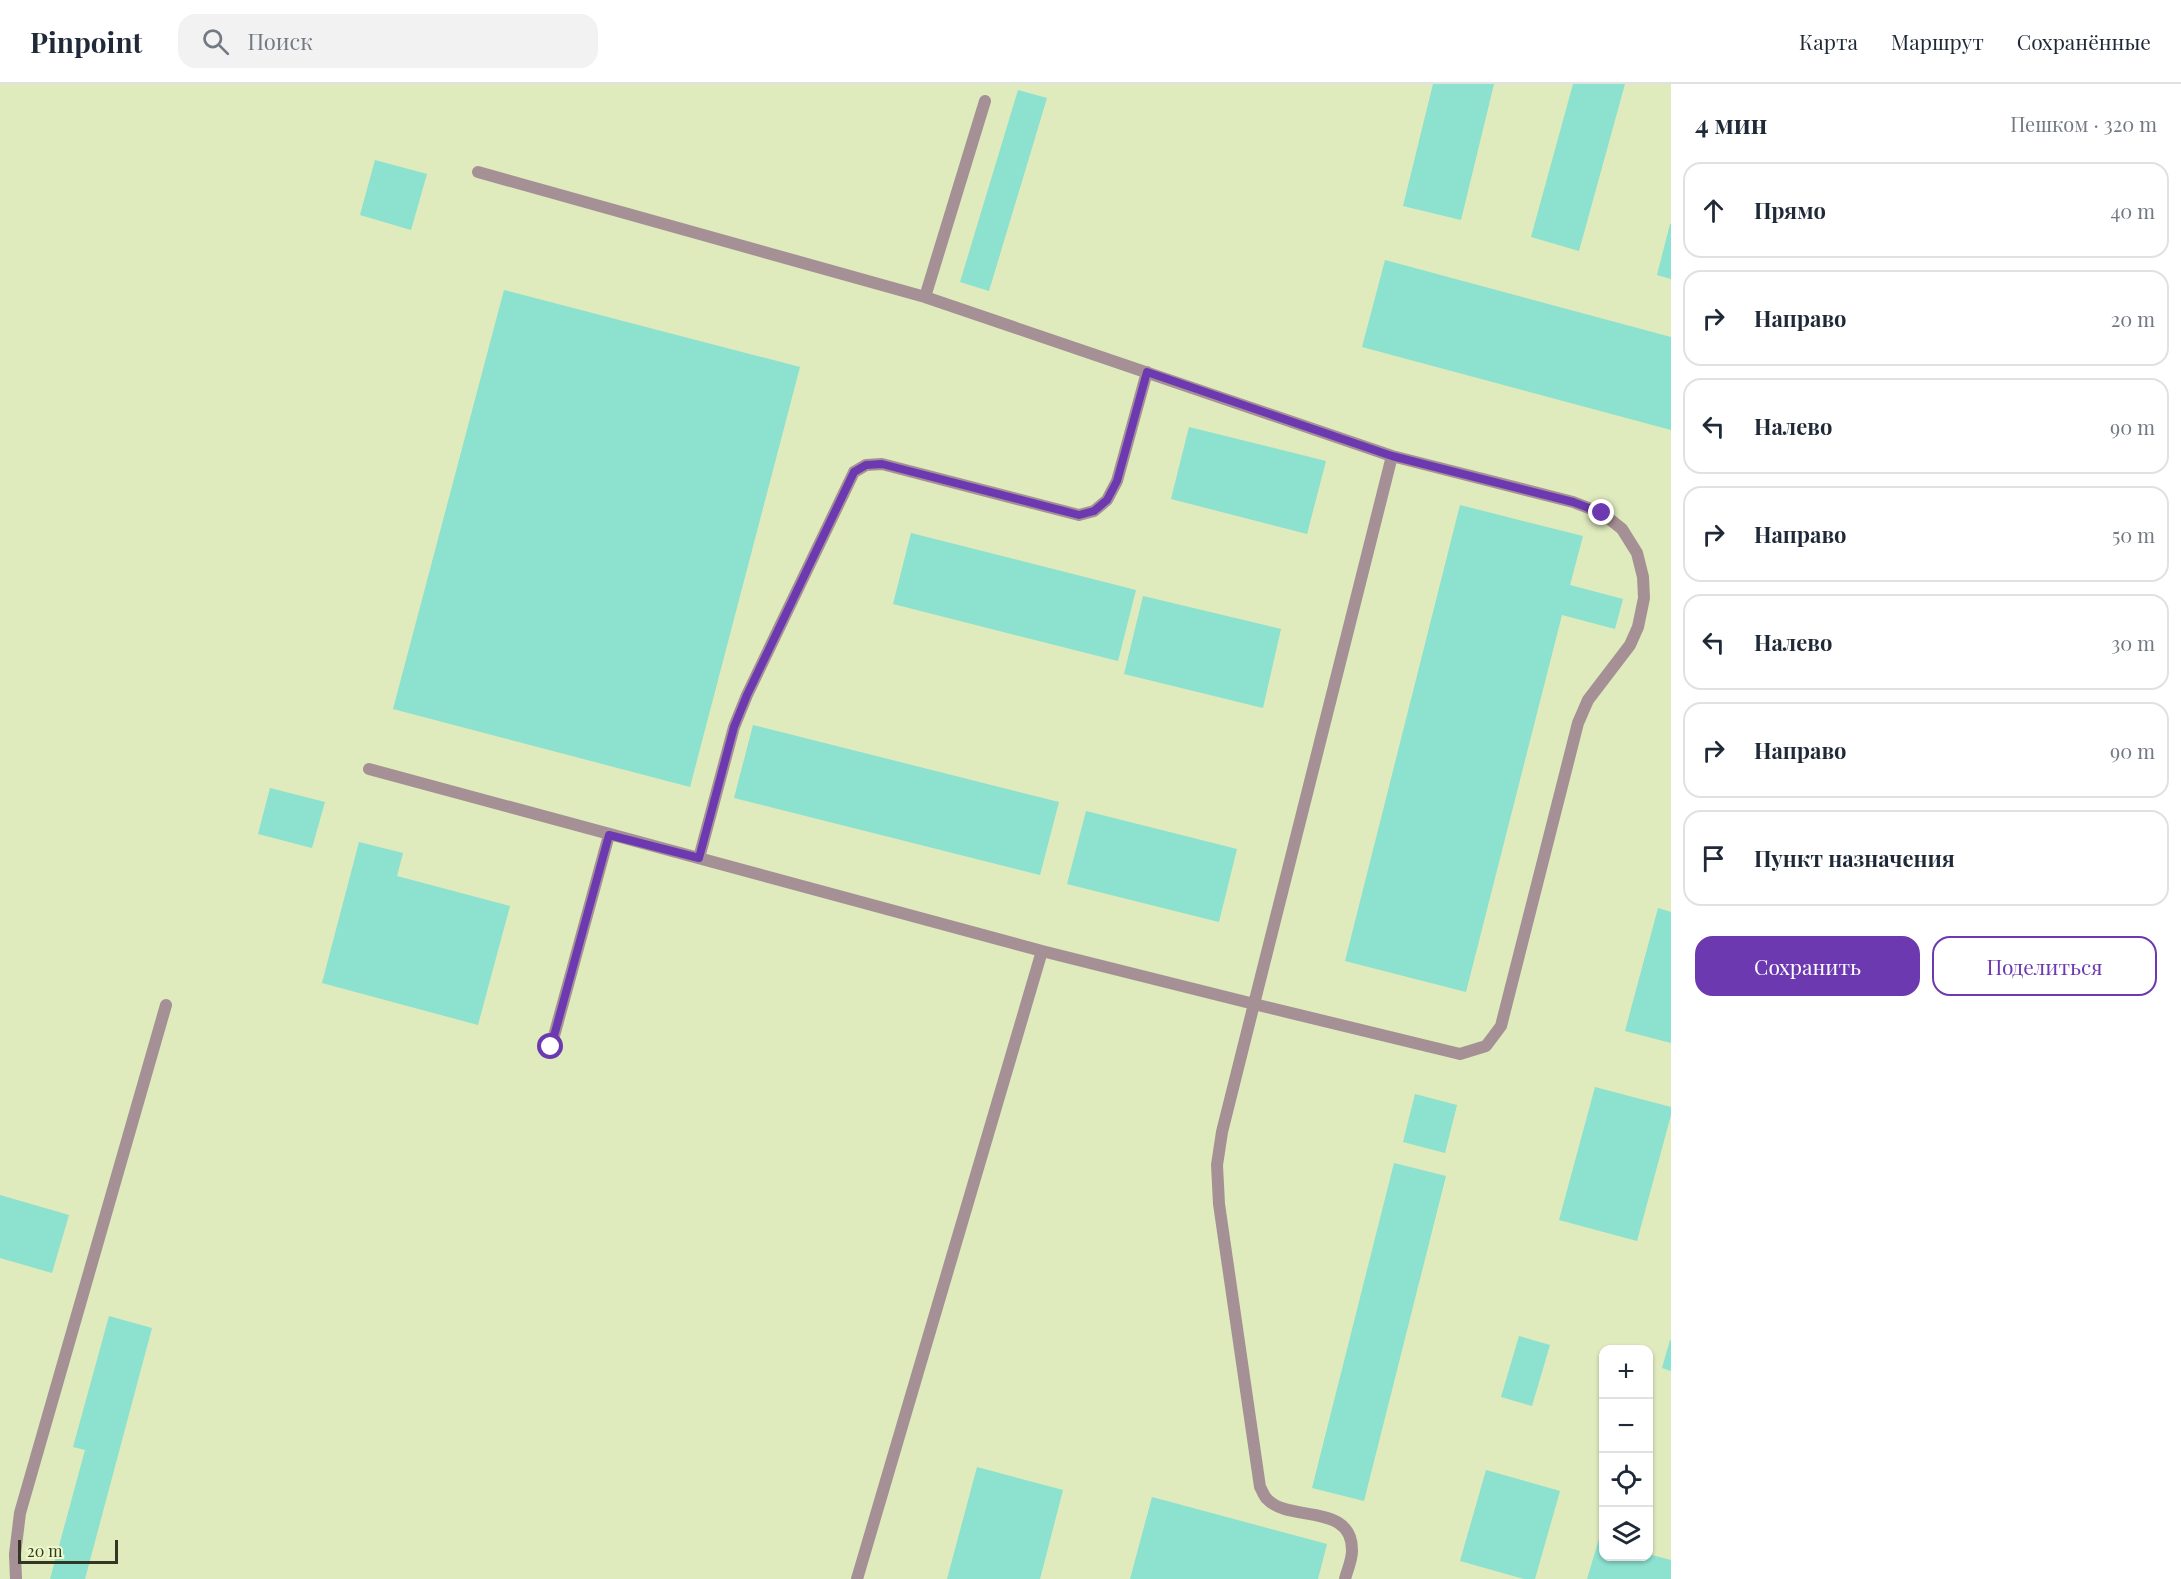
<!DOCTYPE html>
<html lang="ru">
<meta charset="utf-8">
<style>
body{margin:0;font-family:"Playfair Display",serif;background:#f2f2f3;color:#1f2937}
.controls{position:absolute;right:18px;bottom:18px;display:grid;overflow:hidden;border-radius:12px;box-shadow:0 2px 4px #0004}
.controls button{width:54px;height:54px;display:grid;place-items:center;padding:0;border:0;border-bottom:2px solid #e0e1e3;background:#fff;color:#1f2937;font:30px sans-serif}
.scale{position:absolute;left:18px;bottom:15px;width:100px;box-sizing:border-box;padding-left:6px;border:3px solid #323625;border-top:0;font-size:16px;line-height:21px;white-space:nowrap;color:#323625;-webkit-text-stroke:4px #ecf8ca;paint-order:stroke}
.stop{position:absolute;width:18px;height:18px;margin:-14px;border:4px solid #6c39b0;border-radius:50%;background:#fff}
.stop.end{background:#6c39b0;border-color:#fff;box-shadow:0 2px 6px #0008}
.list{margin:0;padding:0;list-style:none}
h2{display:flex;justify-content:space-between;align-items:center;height:78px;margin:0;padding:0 24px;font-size:26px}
h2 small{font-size:20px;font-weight:400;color:#747a83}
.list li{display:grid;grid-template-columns:39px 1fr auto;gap:18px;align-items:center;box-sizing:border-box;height:96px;margin:0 12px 12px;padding:0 12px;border:2px solid #e0e1e3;border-radius:18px}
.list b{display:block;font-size:22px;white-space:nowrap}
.list em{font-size:20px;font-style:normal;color:#747a83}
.actions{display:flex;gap:12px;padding:18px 24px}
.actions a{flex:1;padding:14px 0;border:2px solid #6c39b0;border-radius:18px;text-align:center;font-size:21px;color:#6c39b0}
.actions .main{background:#6c39b0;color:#fff}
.icon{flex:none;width:33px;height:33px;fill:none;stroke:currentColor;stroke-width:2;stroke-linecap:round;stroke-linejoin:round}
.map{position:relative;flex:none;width:1671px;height:1495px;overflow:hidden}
header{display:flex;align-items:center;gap:36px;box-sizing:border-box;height:84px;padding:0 30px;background:#fff;border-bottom:2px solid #e0e1e3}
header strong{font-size:28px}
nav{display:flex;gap:33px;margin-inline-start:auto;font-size:21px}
.search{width:420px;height:54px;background:#f2f2f3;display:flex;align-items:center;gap:15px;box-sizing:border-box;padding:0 21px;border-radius:18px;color:#747a83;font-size:22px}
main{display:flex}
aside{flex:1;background:#fff}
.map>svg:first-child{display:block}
.building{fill:#8ce1cf}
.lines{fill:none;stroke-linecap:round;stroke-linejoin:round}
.service{stroke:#a59096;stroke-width:12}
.route{stroke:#6c39b0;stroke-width:8}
</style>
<header>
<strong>Pinpoint</strong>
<div class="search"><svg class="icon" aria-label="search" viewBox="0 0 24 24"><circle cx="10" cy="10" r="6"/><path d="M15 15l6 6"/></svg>Поиск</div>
<nav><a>Карта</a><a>Маршрут</a><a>Сохранённые</a></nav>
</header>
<main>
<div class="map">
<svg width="1671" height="1495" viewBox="0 0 1671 1495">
<rect width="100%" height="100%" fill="#dfeabd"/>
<!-- building -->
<path class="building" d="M 1433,0 L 1494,0 L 1461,136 L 1403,122 Z
M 1573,0 L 1625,0 L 1579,167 L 1531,153 Z
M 1018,6 L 1047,14 L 989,207 L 960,198 Z
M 375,76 L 427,90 L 411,146 L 360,131 Z
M 1670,140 L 1671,140 L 1671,195 L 1657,191 Z
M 1385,176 L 1671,253 L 1671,346 L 1362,263 Z
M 504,206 L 800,283 L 690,703 L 393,625 Z
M 1189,343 L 1326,377 L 1307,450 L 1171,415 Z
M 1460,421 L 1583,452 L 1570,501 L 1623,515 L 1615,545 L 1562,531 L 1466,908 L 1345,877 Z
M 911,449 L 1136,506 L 1118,577 L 893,520 Z
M 1143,512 L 1281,545 L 1263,624 L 1124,590 Z
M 753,641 L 1059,718 L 1040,791 L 734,714 Z
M 270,704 L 325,718 L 312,764 L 258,750 Z
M 1086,727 L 1237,765 L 1219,838 L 1067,800 Z
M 359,758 L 403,769 L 397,792 L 510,822 L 478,941 L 322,899 Z
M 1658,824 L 1671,828 L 1671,959 L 1625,947 Z
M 1595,1003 L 1671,1023 L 1671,1031 L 1637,1157 L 1559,1136 Z
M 1415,1010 L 1457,1021 L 1445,1069 L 1403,1058 Z
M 1394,1079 L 1446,1092 L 1364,1417 L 1312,1404 Z
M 0,1111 L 69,1131 L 52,1189 L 0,1174 Z
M 109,1232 L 152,1244 L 85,1495 L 50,1495 L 85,1366 L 73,1363 Z
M 1519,1252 L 1550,1261 L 1532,1322 L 1501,1313 Z
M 1670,1256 L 1671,1256 L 1671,1287 L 1662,1284 Z
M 977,1383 L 1063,1406 L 1040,1495 L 947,1495 Z
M 1486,1386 L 1560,1407 L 1535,1495 L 1524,1495 L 1460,1477 Z
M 1152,1413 L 1327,1460 L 1318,1495 L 1130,1495 Z
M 1599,1455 L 1604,1457 L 1604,1472 L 1648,1472 L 1648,1470 L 1671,1476 L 1671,1495 L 1587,1495 Z"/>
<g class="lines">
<!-- service -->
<path class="service" d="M 478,88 L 925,213 L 1392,372 L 1573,418 L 1602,429 L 1622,445 L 1637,469 L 1643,493 L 1644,514 L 1638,543 L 1630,561 L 1588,616 L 1578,639 L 1501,942 L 1486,962 L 1460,970 L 1254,920 L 1392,372
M 925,213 L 985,17
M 369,685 L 1042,867 L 857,1495
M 699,774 L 734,643 L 747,611 L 854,388 L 866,381 L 882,380 L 1079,431 L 1094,427 L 1107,416 L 1117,397 L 1147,288
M 1042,867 L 1254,920 L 1222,1048 L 1217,1081 L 1219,1120 L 1260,1403 C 1262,1406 1264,1412 1267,1415 C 1289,1439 1353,1418 1352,1467 C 1352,1476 1347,1487 1345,1495
M 551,963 L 609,751
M 16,1495 L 15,1470 L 20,1429 L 166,921"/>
</g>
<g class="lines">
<!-- route -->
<path class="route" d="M 551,963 L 609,751 L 699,774 L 734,643 L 747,611 L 854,388 L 866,381 L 882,380 L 1079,431 L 1094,427 L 1107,416 L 1117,397 L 1147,288 L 1392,372 L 1573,418 L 1602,429"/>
</g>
</svg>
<div class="controls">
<button>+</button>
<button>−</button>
<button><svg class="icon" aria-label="locate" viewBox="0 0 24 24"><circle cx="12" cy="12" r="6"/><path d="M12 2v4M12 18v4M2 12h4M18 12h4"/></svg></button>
<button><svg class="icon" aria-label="layers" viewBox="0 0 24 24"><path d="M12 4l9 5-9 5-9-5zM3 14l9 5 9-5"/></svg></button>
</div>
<div class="scale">20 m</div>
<div class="stop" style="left:551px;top:963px"></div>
<div class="stop end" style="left:1602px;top:429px"></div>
</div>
<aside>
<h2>4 мин<small>Пешком · 320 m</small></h2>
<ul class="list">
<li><svg class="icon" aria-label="ahead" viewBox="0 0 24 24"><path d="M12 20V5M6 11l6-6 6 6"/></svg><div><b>Прямо</b></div><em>40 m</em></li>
<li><svg class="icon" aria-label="right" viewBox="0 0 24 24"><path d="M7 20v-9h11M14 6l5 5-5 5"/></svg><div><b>Направо</b></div><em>20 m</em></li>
<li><svg class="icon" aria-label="left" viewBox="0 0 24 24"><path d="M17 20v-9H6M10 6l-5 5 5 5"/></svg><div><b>Налево</b></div><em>90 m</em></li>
<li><svg class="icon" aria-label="right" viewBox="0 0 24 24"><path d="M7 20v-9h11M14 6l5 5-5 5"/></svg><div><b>Направо</b></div><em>50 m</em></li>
<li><svg class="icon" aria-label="left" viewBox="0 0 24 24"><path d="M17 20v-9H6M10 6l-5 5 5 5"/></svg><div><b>Налево</b></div><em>30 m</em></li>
<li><svg class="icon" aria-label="right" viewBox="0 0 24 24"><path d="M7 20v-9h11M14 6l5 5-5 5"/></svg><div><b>Направо</b></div><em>90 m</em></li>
<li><svg class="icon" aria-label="arrive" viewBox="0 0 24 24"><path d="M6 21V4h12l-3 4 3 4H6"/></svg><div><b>Пункт назначения</b></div></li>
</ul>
<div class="actions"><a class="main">Сохранить</a><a>Поделиться</a></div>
</aside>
</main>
